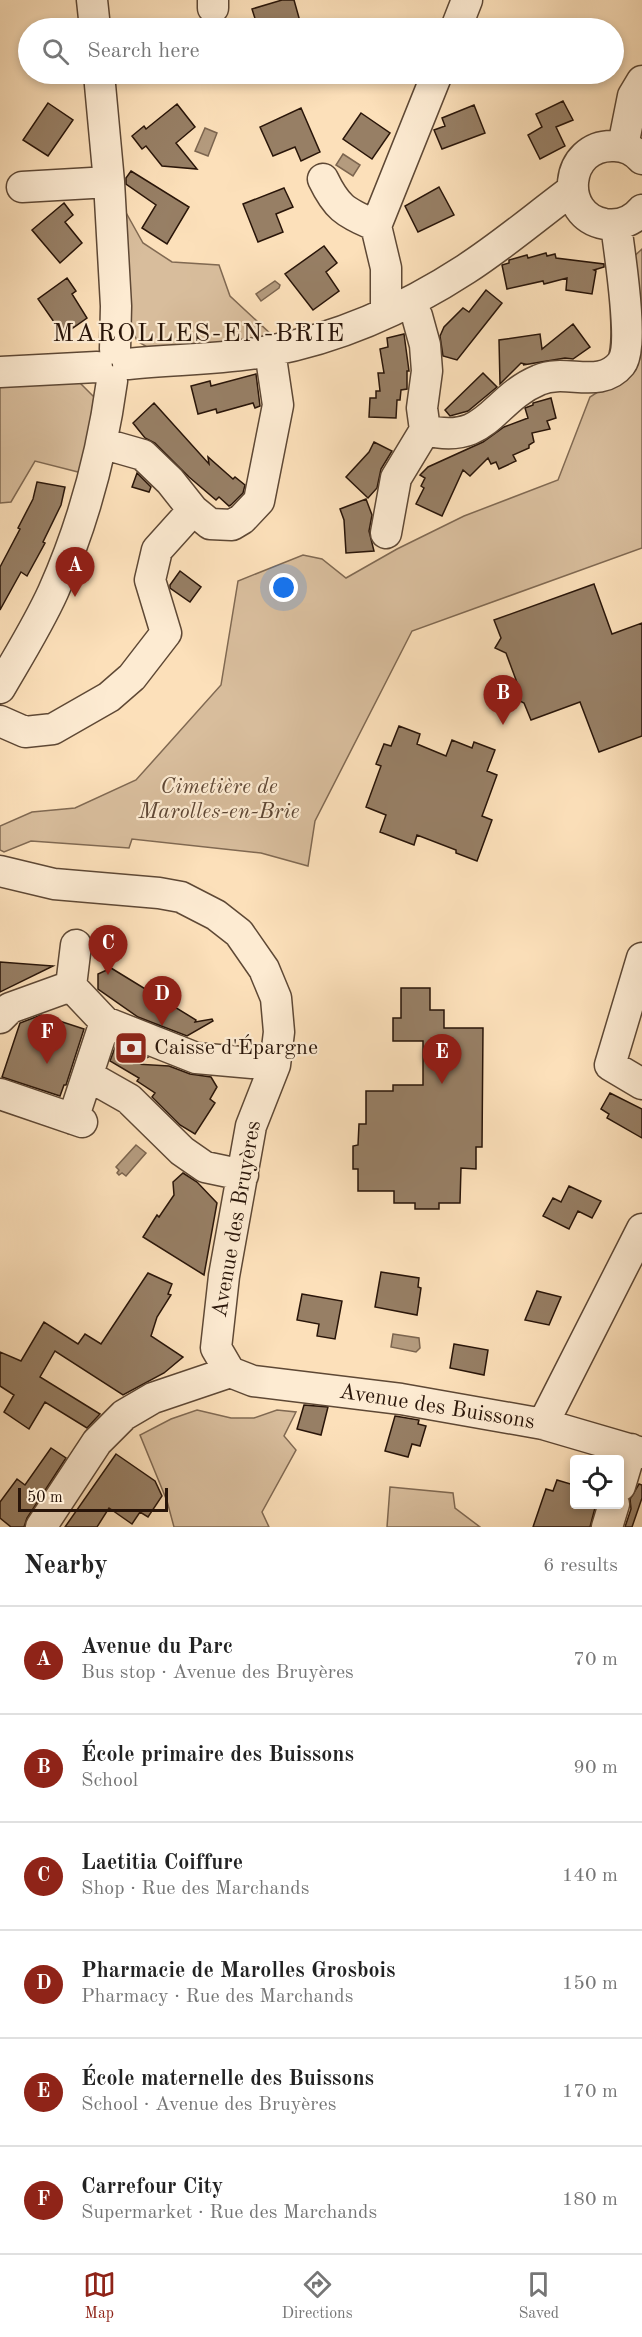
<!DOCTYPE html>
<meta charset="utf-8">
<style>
body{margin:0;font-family:"Old Standard TT",serif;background:#f2f2f2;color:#222}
.controls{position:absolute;right:18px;bottom:18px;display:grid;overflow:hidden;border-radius:6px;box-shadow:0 3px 9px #0003}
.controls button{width:54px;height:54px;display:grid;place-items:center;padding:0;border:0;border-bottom:2px solid #e0e0e0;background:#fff;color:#222;font:30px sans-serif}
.scale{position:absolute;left:18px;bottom:15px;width:150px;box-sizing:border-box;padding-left:6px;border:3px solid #291509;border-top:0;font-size:16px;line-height:21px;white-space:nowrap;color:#291509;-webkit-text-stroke:4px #fdebd2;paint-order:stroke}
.you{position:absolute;left:284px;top:588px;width:21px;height:21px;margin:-15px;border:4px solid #fff;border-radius:50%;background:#1a73e8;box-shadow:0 0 0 9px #1a73e833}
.badge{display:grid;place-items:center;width:39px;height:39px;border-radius:50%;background:#8f2418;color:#fff;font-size:20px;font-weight:700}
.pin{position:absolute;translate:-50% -50px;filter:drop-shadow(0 2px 3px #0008)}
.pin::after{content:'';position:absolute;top:32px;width:21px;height:18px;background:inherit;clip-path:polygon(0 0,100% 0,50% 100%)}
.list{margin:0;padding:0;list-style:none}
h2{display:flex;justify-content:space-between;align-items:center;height:78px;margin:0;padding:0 24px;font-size:26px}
h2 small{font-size:20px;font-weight:400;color:#767676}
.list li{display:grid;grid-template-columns:39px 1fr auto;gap:18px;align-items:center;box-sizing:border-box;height:108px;padding:0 24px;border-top:2px solid #e0e0e0}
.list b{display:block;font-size:22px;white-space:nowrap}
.list p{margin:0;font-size:20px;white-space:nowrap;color:#767676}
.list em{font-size:20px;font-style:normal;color:#767676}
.icon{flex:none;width:33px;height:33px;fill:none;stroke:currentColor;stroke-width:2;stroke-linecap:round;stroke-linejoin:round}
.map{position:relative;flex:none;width:642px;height:1527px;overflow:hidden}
.search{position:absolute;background:#fff;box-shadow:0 3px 9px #0003;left:18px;right:18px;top:18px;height:66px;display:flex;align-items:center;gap:15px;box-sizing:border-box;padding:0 21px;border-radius:33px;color:#767676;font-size:22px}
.sheet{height:726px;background:#fff}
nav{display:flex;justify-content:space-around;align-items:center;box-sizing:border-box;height:84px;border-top:2px solid #e0e0e0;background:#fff;font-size:16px;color:#767676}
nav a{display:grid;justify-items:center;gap:3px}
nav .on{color:#8f2418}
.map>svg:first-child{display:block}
.green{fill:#d8bd9c;stroke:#806952;stroke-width:1.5}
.water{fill:#b49b7e;stroke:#7c654f;stroke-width:1.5}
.building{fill:#977f65;stroke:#291509;stroke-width:1.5}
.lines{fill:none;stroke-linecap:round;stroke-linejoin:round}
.minor-casing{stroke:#5e4835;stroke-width:33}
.minor{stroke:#fdebd2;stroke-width:30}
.labels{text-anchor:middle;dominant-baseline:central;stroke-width:4.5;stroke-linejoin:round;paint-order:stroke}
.park-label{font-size:22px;font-style:italic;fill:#5e4735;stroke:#fdebd2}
.poi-label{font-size:22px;fill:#291509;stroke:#fdebd2;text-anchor:start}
.street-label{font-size:22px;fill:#291509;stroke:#fdebd2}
.quarter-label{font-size:26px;letter-spacing:1.5px;fill:#291509;stroke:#fdebd2}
</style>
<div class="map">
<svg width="642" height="1527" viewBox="0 0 642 1527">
<rect width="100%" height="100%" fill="#fce0ba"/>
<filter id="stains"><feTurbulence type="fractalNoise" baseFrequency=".00333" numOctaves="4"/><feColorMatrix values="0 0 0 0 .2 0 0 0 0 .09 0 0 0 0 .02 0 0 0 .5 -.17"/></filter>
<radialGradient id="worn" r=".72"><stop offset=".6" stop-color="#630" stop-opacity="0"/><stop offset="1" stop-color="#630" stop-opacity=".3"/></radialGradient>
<!-- green -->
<path class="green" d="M 124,209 L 143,243 L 172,262 L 219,265 L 230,296 L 274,337 L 152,350 L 137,341 L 130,324 Z
M 642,249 L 642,548 L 412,631 L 315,821 L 308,866 L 261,853 L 132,839 L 129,848 L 31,841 L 4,852 L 0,850 L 0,826 L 32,812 L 75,808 L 136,780 L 221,685 L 238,581 L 303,555 L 322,559 L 346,578 L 397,549 L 464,516 L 558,480 L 590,397 L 616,380 L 629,261 Z
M 73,376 L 94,397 L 82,473 L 35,461 L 11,502 L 0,503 L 0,382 Z
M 197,1410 L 231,1418 L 254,1418 L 277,1410 L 296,1412 L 284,1436 L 296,1450 L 262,1512 L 269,1527 L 174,1527 L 167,1501 L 140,1435 L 171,1419 Z
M 390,1487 L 453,1493 L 455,1508 L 480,1527 L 387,1527 Z"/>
<!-- water -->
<path class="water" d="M 205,128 L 217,133 L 208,156 L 195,151 Z
M 343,154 L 360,165 L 353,176 L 336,165 Z
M 275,281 L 280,285 L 279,288 L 261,301 L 256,294 Z
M 136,1145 L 146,1153 L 126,1176 L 122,1173 L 119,1175 L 117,1173 L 119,1170 L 116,1167 Z
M 393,1334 L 419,1338 L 420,1348 L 416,1352 L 391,1347 Z"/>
<!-- building -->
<path class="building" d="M 282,0 L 294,0 L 301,25 L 290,28 L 258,28 L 252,9 Z
M 563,101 L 573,120 L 556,127 L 565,146 L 540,159 L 528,135 L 542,127 L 536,114 Z
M 48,103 L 73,120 L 48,156 L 23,140 Z
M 177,104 L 195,127 L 176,143 L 197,169 L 162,166 L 146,146 L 142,149 L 132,136 L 144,126 L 146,129 Z
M 474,105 L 485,133 L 442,149 L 434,130 L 445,126 L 442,118 Z
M 301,108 L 320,152 L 301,161 L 295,147 L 273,156 L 260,127 Z
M 361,113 L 390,133 L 372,159 L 343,139 Z
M 131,171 L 189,207 L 167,244 L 142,228 L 156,205 L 126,184 L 126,178 Z
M 439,187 L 454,215 L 418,232 L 405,206 Z
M 284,188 L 293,207 L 276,214 L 283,232 L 258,242 L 243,204 Z
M 64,203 L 73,215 L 65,222 L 82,243 L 60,263 L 32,230 Z
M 324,246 L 337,263 L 326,272 L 339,291 L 313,310 L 285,274 Z
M 546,253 L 547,256 L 555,254 L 556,258 L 604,264 L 604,267 L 594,270 L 596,271 L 592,294 L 566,290 L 567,278 L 544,284 L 543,281 L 507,289 L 502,265 L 509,263 L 509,260 L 527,255 L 528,258 Z
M 67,278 L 76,291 L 72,294 L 87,318 L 63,335 L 38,299 Z
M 486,290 L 502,303 L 457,360 L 443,356 L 440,336 L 444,327 L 463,308 L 469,312 Z
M 573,324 L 590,347 L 573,359 L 565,358 L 523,365 L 525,364 L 521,363 L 500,384 L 499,340 L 540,334 L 542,349 Z
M 404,334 L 409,371 L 407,371 L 407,389 L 401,390 L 400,400 L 397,400 L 396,418 L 369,417 L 370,398 L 376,398 L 376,391 L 380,391 L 378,373 L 384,373 L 380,349 L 388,347 L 387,338 Z
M 483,373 L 497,387 L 468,411 L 450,416 L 445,410 Z
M 256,374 L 260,406 L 255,408 L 253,403 L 217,413 L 216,409 L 198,414 L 191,386 L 210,381 L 211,386 Z
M 551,398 L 556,418 L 547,421 L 550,429 L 532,433 L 534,442 L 529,445 L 529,448 L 513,455 L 516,461 L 499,469 L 496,462 L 491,464 L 488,458 L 470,476 L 463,470 L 442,516 L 416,504 L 424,488 L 421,486 L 425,478 L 420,475 L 428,467 L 483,442 L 504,427 L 528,418 L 525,408 L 533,405 L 533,403 Z
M 154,403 L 209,464 L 208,457 L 233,479 L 235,477 L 245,485 L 243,493 L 231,505 L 229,506 L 219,497 L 216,500 L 189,477 L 155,443 L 145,438 L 133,423 Z
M 374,442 L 392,451 L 381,469 L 377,488 L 368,498 L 346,477 L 369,452 Z
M 137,473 L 151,487 L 149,492 L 132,487 Z
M 37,482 L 65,487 L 61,505 L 43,542 L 45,543 L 27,576 L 21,572 L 0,610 L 0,567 L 20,529 L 18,528 L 33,499 Z
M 366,499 L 372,515 L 369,531 L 374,551 L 346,553 L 344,520 L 340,509 Z
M 180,571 L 201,587 L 190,602 L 170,588 L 170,585 Z
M 594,584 L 612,634 L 642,623 L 642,736 L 599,752 L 580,702 L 531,720 L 524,703 L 514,698 L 519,688 L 506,653 L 495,648 L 501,638 L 494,620 Z
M 399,726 L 420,734 L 417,744 L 446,756 L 452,740 L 472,748 L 474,742 L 495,750 L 487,771 L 497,775 L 482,816 L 492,820 L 477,861 L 456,853 L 456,850 L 417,835 L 414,845 L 380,832 L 386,815 L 366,807 L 381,766 L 376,764 L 384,744 L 391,746 Z
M 0,962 L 53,966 L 0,992 Z
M 111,968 L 196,1020 L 195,1022 L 212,1019 L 213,1021 L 187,1036 L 138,1017 L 98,989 L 98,974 Z
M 401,988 L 430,988 L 430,1010 L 444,1010 L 444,1028 L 483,1028 L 482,1147 L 476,1147 L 476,1169 L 461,1168 L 460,1203 L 439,1203 L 439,1209 L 415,1209 L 415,1203 L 394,1203 L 394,1191 L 358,1191 L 358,1169 L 353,1169 L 353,1146 L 358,1145 L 359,1124 L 366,1124 L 366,1091 L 393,1091 L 393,1085 L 423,1085 L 423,1041 L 393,1041 L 393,1018 L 401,1018 Z
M 41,1015 L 84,1029 L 66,1085 L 64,1085 L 60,1096 L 2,1077 L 20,1023 Z
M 116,1045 L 148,1057 L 135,1064 L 169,1066 L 190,1074 L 211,1077 L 217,1087 L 210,1099 L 215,1103 L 195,1134 L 180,1125 L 152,1097 L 155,1093 L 137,1081 L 139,1078 L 110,1061 Z
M 610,1093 L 642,1109 L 642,1138 L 607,1118 L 609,1114 L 601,1109 Z
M 183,1173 L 197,1182 L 217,1203 L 204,1275 L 143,1237 L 157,1215 L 159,1217 L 174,1195 L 173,1182 Z
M 569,1186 L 601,1201 L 592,1218 L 578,1211 L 569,1229 L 543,1216 L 553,1198 L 561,1202 Z
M 381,1272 L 419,1278 L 418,1287 L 421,1288 L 417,1315 L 375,1307 Z
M 148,1273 L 172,1284 L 168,1294 L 171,1295 L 157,1317 L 151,1336 L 183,1357 L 164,1373 L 123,1395 L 55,1351 L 40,1377 L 100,1414 L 87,1428 L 45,1402 L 29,1429 L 4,1412 L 14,1395 L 0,1386 L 0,1352 L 21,1361 L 44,1322 L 78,1344 L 85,1334 L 101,1344 Z
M 537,1291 L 561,1297 L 549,1325 L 525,1320 Z
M 302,1294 L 342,1301 L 335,1339 L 317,1336 L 319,1324 L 297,1320 Z
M 454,1344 L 488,1350 L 484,1375 L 450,1368 Z
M 304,1405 L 328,1407 L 321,1435 L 297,1429 Z
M 395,1416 L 419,1420 L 418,1424 L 426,1426 L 420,1446 L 412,1444 L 408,1457 L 385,1451 Z
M 51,1448 L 66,1458 L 27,1518 L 24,1527 L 11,1527 L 0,1518 L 0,1502 L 17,1479 L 25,1485 Z
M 116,1454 L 155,1481 L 162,1496 L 148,1517 L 140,1512 L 132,1524 L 109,1508 L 97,1527 L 65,1527 Z
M 557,1480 L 574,1485 L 574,1504 L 596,1504 L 590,1527 L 533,1527 L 546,1489 L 553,1491 Z
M 639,1484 L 642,1485 L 642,1498 L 632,1527 L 625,1527 L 631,1509 L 630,1499 Z"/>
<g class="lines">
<!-- minor casing -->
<g class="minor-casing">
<path id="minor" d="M 92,0 L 95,28
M 213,0 L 213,8
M 456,28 L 467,0
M 99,74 L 109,182 L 116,306 L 115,349
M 623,146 L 633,96 L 642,81
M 642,159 C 634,150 625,146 614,146 C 564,144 558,216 605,224 C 619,226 633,221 642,210
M 323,179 C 338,210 346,212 376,226
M 22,187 L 109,182
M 408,303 L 417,316 L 425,345 L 427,371 L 422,408 L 425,430 C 488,446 491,400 539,380 C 566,368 600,390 621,364 C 635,347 619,250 616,225
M 386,313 L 386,268 L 376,226 L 437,74
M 128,364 C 175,359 223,360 269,351 C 339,338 406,308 466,269 C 503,245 537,216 572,190
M 0,372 L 97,367
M 193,510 L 210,524 L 232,525 L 242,519 L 259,501 L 278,405 L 270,351
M 386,533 L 396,478 L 425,430
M 0,688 C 18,657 38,625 53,592 C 83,525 102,454 112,381
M 0,721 L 25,732 L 53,729 L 109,697 L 132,677 L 166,633 L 150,580 L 157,550 L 193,510 L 170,481 L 143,455 L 101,443
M 0,871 L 54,884 L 159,893 L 181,897 L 216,915 L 239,933 L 264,969 L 276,998 L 279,1032 L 275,1065 L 251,1126 L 224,1276 L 216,1348 L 230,1372
M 642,958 L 610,1065 L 642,1084
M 71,986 L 76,945
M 0,1018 L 10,1008 L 71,986 L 105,1022 L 196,1058 L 252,1063
M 99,1082 L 129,1099 L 182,1151 L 205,1167 L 243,1175
M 0,1094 L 82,1122
M 73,1119 L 105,1022
M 230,1372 L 253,1381 L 401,1399 L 543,1424 L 642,1453
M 543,1424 L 642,1229
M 620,1486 L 631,1449
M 41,1527 L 97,1442 L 124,1415 L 153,1398 L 230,1372
M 607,1527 L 614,1504"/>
</g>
<!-- minor -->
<use href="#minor" class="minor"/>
</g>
<!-- icons -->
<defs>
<g id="bank-square" transform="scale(1.725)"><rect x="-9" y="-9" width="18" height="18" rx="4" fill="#8f2418" stroke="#fdebd2"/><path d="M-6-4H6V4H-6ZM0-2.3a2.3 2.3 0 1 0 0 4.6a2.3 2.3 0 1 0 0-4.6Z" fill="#fff"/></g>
</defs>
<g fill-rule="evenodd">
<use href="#bank-square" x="131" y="1048"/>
</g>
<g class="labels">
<!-- park labels -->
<g class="park-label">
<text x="219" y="787">Cimetière de<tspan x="219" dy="25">Marolles-en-Brie</tspan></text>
</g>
<!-- poi labels -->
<g class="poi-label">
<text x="154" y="1048">Caisse d'Épargne</text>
</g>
<!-- street labels -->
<g class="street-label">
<text transform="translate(237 1219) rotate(-80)">Avenue des Bruyères</text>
<text transform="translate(437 1407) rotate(9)">Avenue des Buissons</text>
</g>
<!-- quarter labels -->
<g class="quarter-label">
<text x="199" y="334">MAROLLES-EN-BRIE</text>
</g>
</g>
<rect width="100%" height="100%" filter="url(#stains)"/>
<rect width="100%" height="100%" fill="url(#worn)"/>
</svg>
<div class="controls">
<button><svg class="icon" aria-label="locate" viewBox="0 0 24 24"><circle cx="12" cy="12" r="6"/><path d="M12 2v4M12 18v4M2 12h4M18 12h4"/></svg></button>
</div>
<div class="scale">50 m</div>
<div class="you"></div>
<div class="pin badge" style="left:75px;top:597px">A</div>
<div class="pin badge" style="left:503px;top:725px">B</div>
<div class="pin badge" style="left:108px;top:975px">C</div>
<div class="pin badge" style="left:162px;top:1026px">D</div>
<div class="pin badge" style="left:442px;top:1084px">E</div>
<div class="pin badge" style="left:47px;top:1064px">F</div>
<div class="search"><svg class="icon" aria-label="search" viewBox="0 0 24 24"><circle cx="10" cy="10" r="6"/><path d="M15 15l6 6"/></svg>Search here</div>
</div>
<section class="sheet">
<h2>Nearby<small>6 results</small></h2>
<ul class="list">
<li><span class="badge">A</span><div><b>Avenue du Parc</b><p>Bus stop · Avenue des Bruyères</p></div><em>70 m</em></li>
<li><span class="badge">B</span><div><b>École primaire des Buissons</b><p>School</p></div><em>90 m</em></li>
<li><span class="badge">C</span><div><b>Laetitia Coiffure</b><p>Shop · Rue des Marchands</p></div><em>140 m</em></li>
<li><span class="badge">D</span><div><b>Pharmacie de Marolles Grosbois</b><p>Pharmacy · Rue des Marchands</p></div><em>150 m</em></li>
<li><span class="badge">E</span><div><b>École maternelle des Buissons</b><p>School · Avenue des Bruyères</p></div><em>170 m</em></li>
<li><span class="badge">F</span><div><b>Carrefour City</b><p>Supermarket · Rue des Marchands</p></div><em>180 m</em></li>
</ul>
</section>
<nav>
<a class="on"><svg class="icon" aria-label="map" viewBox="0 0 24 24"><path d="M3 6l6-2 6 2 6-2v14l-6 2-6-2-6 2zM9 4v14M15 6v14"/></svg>Map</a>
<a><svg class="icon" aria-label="directions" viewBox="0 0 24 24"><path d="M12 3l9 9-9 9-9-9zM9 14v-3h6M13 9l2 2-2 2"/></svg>Directions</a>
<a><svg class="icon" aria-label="saved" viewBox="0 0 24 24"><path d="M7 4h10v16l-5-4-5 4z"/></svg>Saved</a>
</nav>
